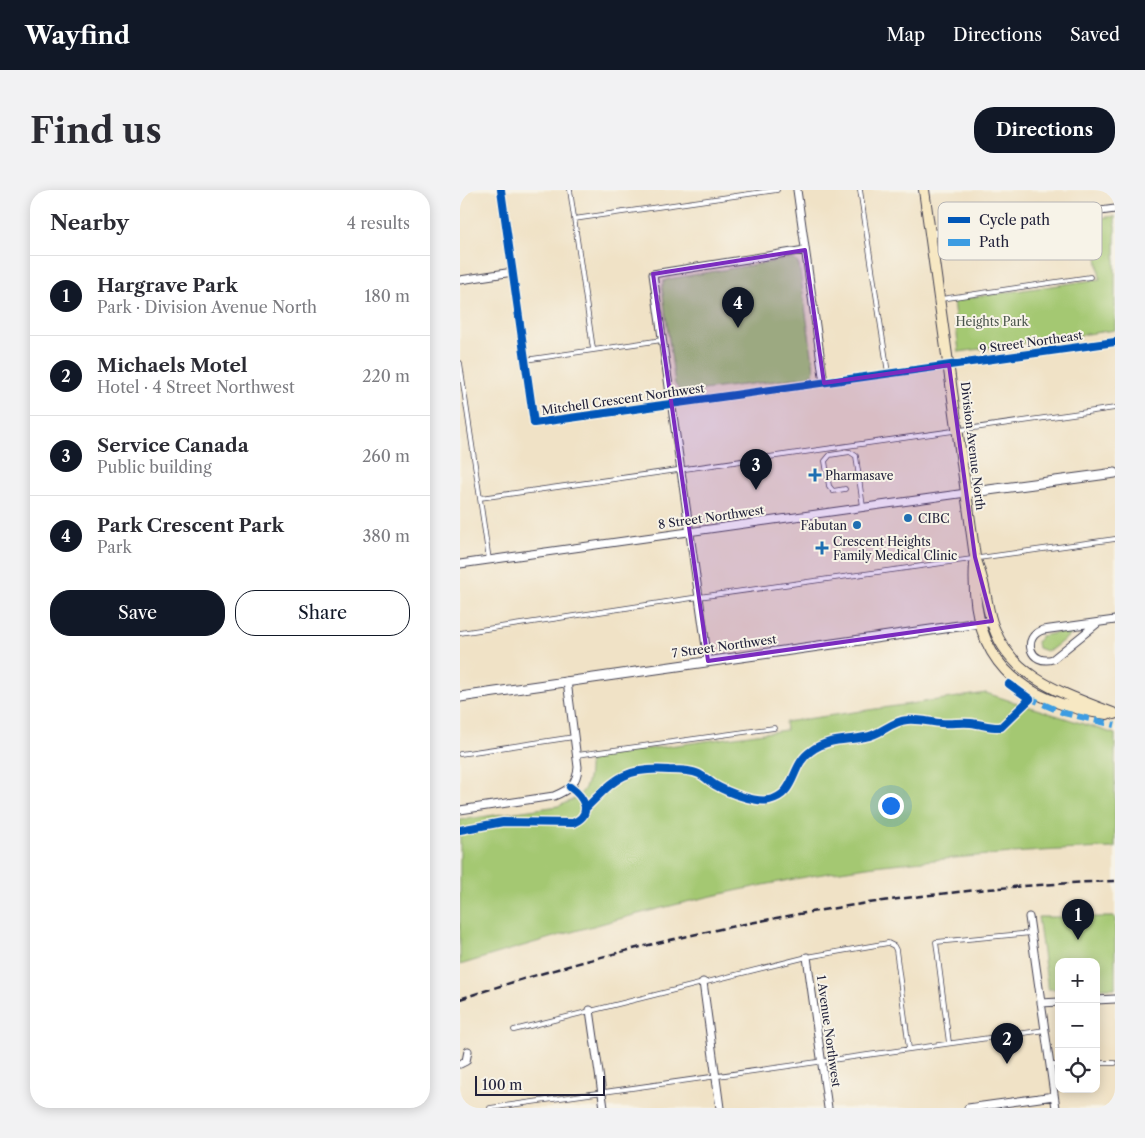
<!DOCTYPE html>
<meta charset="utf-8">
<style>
body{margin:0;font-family:"Libre Caslon Text",serif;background:#f2f2f3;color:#2b2b33}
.controls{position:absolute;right:15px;bottom:15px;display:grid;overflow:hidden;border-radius:10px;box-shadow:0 2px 12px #0003}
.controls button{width:45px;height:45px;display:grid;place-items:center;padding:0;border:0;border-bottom:1px solid #e1e1e2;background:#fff;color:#2b2b33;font:25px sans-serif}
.scale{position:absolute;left:15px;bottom:12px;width:130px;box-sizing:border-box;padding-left:5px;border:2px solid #22223b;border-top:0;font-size:14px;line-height:18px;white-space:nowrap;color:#22223b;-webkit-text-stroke:4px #f7f3e8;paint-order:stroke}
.you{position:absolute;left:430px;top:615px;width:18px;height:18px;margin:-12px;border:4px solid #fff;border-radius:50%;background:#1a73e8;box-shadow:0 0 0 8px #1a73e833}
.badge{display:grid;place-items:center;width:32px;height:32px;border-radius:50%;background:#111827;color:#fff;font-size:16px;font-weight:700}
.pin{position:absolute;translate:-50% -41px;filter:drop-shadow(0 1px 2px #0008)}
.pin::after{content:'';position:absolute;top:26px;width:18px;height:15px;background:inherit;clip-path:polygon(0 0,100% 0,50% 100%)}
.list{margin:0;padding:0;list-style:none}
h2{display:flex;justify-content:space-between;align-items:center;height:65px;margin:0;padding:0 20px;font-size:21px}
h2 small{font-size:16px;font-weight:400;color:#7c7c81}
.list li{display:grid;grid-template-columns:32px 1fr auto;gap:15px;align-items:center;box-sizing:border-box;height:80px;padding:0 20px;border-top:1px solid #e1e1e2}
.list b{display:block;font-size:19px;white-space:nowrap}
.list p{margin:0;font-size:16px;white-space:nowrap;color:#7c7c81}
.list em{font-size:16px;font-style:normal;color:#7c7c81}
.actions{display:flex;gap:10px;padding:15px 20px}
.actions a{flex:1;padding:11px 0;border:1px solid #111827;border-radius:20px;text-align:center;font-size:18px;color:#111827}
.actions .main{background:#111827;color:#fff}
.icon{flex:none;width:28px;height:28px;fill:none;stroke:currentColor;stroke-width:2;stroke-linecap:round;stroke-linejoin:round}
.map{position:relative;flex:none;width:655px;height:918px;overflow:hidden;border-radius:20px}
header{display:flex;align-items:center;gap:30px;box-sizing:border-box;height:70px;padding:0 25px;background:#111827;color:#fff}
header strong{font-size:24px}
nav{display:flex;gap:28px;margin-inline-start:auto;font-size:18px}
.intro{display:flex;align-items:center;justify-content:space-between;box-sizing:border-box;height:120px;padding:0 30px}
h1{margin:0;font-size:35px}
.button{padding:12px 22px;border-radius:20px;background:#111827;color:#fff;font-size:18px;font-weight:700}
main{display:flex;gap:30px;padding:0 30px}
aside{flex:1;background:#fff;border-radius:20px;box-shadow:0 2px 12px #0003}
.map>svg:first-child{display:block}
.green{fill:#a4c872;stroke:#637556}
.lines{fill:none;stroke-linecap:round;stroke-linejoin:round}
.service-casing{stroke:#413f50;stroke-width:5.5}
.minor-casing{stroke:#413f50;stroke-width:9}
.tertiary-casing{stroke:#413f50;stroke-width:11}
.secondary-casing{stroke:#413f50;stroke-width:12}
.service{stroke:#fff;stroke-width:4}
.minor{stroke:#fff;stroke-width:7}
.tertiary{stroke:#fff;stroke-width:9}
.secondary{stroke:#f7e8c3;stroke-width:10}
.rail{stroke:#22223b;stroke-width:2.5;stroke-dasharray:8 4;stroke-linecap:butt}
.quiet{stroke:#3c9ce2;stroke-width:6;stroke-dasharray:12 6;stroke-linecap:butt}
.cycleway-casing{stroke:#f7f3e8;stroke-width:11}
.cycleway{stroke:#0057b8;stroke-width:8}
.marked{fill:#7b2cbf;fill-opacity:0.2;stroke:#7b2cbf;stroke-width:4;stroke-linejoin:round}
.poi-dot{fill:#1f6fb2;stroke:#f7f3e8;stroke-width:2}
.labels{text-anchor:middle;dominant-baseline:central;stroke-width:4;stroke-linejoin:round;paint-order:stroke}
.park-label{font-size:12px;fill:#49544c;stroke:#f7f3e8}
.street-label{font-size:12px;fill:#22223b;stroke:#f7f3e8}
.poi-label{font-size:12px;fill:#22223b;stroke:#f7f3e8;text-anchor:start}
.key{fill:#f7f3e8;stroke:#b7b4b4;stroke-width:1}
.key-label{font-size:14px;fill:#22223b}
</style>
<header>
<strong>Wayfind</strong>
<nav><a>Map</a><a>Directions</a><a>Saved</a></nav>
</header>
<div class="intro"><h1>Find us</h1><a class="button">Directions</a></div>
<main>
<aside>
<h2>Nearby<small>4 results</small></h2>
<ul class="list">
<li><span class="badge">1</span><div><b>Hargrave Park</b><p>Park · Division Avenue North</p></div><em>180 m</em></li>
<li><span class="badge">2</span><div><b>Michaels Motel</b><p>Hotel · 4 Street Northwest</p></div><em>220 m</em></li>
<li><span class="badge">3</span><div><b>Service Canada</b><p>Public building</p></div><em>260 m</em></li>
<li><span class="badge">4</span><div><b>Park Crescent Park</b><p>Park</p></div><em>380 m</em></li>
</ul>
<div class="actions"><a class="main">Save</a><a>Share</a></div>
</aside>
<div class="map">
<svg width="655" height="918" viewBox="0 0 655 918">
<rect width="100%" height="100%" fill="#f7f3e8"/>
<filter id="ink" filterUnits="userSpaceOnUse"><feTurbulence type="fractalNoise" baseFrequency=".02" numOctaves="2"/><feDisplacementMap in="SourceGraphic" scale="10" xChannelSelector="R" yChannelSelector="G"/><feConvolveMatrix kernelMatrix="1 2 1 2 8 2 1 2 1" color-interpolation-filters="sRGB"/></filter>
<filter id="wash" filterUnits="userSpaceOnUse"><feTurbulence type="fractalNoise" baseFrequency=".0096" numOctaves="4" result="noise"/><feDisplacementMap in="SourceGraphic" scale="20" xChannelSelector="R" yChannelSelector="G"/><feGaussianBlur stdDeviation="1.12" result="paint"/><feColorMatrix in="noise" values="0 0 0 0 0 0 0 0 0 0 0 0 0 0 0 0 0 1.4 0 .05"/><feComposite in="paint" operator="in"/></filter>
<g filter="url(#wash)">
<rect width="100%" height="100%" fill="#f0e2c6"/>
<!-- green -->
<path class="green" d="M 655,26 L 655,140 L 499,162 L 493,110 L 640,89 L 632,29 Z
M 328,69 L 335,70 L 339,75 L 354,179 L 353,184 L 347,187 L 227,202 L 220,201 L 215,194 L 202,97 L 204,91 L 209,89 Z
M 612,440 L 613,441 L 613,443 L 592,459 L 586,461 L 578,458 L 577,452 L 581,446 Z
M 526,503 L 655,544 L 655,658 C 595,659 534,664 474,670 C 452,672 429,674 407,677 C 268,697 133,734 0,775 L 0,630 L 98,616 C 126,606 130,596 129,567 L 326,540 L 325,532 Z
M 578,727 L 655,727 L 655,798 L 636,798 L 636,772 L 599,772 L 599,799 L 588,799 Z"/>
</g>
<g filter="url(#ink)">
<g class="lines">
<!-- service casing -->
<g class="service-casing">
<path id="service" d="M 110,0 L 133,159
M 400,0 L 428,183
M 114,29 L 317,0
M 481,109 L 630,87
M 65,170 L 202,150
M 0,173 L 29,370
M 385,299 L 373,301 L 369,296 L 365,271 L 370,265 L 390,262 L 396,266 L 403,317
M 20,308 L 655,218
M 0,443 L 239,407 L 655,349
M 0,564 L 114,547
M 117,565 L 314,538
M 54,840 L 347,767 L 428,753 L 434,756 L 436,760 L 449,859
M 489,853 L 476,752 L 572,743
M 636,873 L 655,873
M 590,875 L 599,875
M 30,918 L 585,840"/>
</g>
<!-- minor casing -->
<g class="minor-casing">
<path id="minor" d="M 41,0 L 74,233 L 655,152
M 337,0 L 364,193
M 470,44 L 655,19
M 0,90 L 53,82
M 0,374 L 506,303
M 639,432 L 593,469 C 570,476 561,447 583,440 L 655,430
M 248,471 L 193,84 L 345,60
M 0,620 L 94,606 C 109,600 117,594 118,577 L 107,491
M 569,727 L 596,918
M 347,767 L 368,918
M 243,792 L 260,918
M 636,810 L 655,809
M 581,813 L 599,812
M 130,820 L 144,918
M 0,874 L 6,871 L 8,861
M 508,918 L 594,906"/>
</g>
<!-- tertiary casing -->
<g class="tertiary-casing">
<path id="tertiary" d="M 506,303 L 655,283
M 0,507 L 527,432"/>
</g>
<!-- secondary casing -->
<g class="secondary-casing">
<path id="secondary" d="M 464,0 L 515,367 C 518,376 521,384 523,393 C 527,408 528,424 534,438 C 553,490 608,505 655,524
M 515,373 C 509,468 557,512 647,524"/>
</g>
<!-- service -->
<use href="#service" class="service"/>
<!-- minor -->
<use href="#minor" class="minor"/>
<!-- tertiary -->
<use href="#tertiary" class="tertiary"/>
<!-- secondary -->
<use href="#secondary" class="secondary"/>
<!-- rail -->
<path class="rail" d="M 0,809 C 211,739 433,699 655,691"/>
<!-- quiet -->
<path class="quiet" d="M 567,507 L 604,523 L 655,535"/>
<!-- cycleway casing -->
<g class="cycleway-casing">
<path id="cycleway" d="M 41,0 L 74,233 L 655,152
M 125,619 C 155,589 164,577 209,580 C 218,580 231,580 239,584 C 245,587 250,592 255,595 C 267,602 295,613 309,610 C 337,604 330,575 351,561 C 369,548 385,551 405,547 C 421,545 431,531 447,530 C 458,529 470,532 481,533 C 491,534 501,532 511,533 C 521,534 531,538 541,537 L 570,509 L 549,494
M 0,640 L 43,632 L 113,633 C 134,624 124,607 110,597"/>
</g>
<!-- cycleway -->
<use href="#cycleway" class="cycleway"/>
</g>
</g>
<!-- marked area -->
<path class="marked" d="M 345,60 L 364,193 L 489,175 L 515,367 L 532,431 L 248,471 L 193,84 Z"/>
<!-- markers -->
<g class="poi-dot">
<path d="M352.5 277.5h5v5h5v5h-5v5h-5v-5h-5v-5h5z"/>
<circle cx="448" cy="328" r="5"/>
<circle cx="397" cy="335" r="5"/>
<path d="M359.5 350.5h5v5h5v5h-5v5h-5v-5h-5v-5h5z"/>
</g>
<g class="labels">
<!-- park labels -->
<g class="park-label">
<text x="532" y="131">Heights Park</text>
</g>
<!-- street labels -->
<g class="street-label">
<text transform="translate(571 152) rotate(-8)">9 Street Northeast</text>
<text transform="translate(163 209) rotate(-8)">Mitchell Crescent Northwest</text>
<text transform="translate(513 256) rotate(83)">Division Avenue North</text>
<text transform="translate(251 327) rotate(-8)">8 Street Northwest</text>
<text transform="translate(264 456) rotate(-8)">7 Street Northwest</text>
<text transform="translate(369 841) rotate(82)">1 Avenue Northwest</text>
</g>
<!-- poi labels -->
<g class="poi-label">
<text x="365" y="285">Pharmasave</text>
<text x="458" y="328">CIBC</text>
<text x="387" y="335" text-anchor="end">Fabutan</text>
<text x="373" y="351">Crescent Heights<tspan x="373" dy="14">Family Medical Clinic</tspan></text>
</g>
</g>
<!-- legend -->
<rect x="478" y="12" width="164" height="58" rx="8" class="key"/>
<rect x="488" y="27" width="22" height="6" fill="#0057b8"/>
<rect x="488" y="49" width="22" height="7" fill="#3c9ce2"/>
<g class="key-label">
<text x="519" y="35">Cycle path</text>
<text x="519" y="57">Path</text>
</g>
</svg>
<div class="controls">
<button>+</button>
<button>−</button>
<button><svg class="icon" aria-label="locate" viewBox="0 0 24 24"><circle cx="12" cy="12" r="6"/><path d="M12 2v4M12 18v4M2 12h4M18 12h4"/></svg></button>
</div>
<div class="scale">100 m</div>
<div class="you"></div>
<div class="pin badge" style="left:618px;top:750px">1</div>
<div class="pin badge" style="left:547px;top:874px">2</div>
<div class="pin badge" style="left:296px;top:300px">3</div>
<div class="pin badge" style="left:278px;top:138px">4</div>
</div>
</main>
